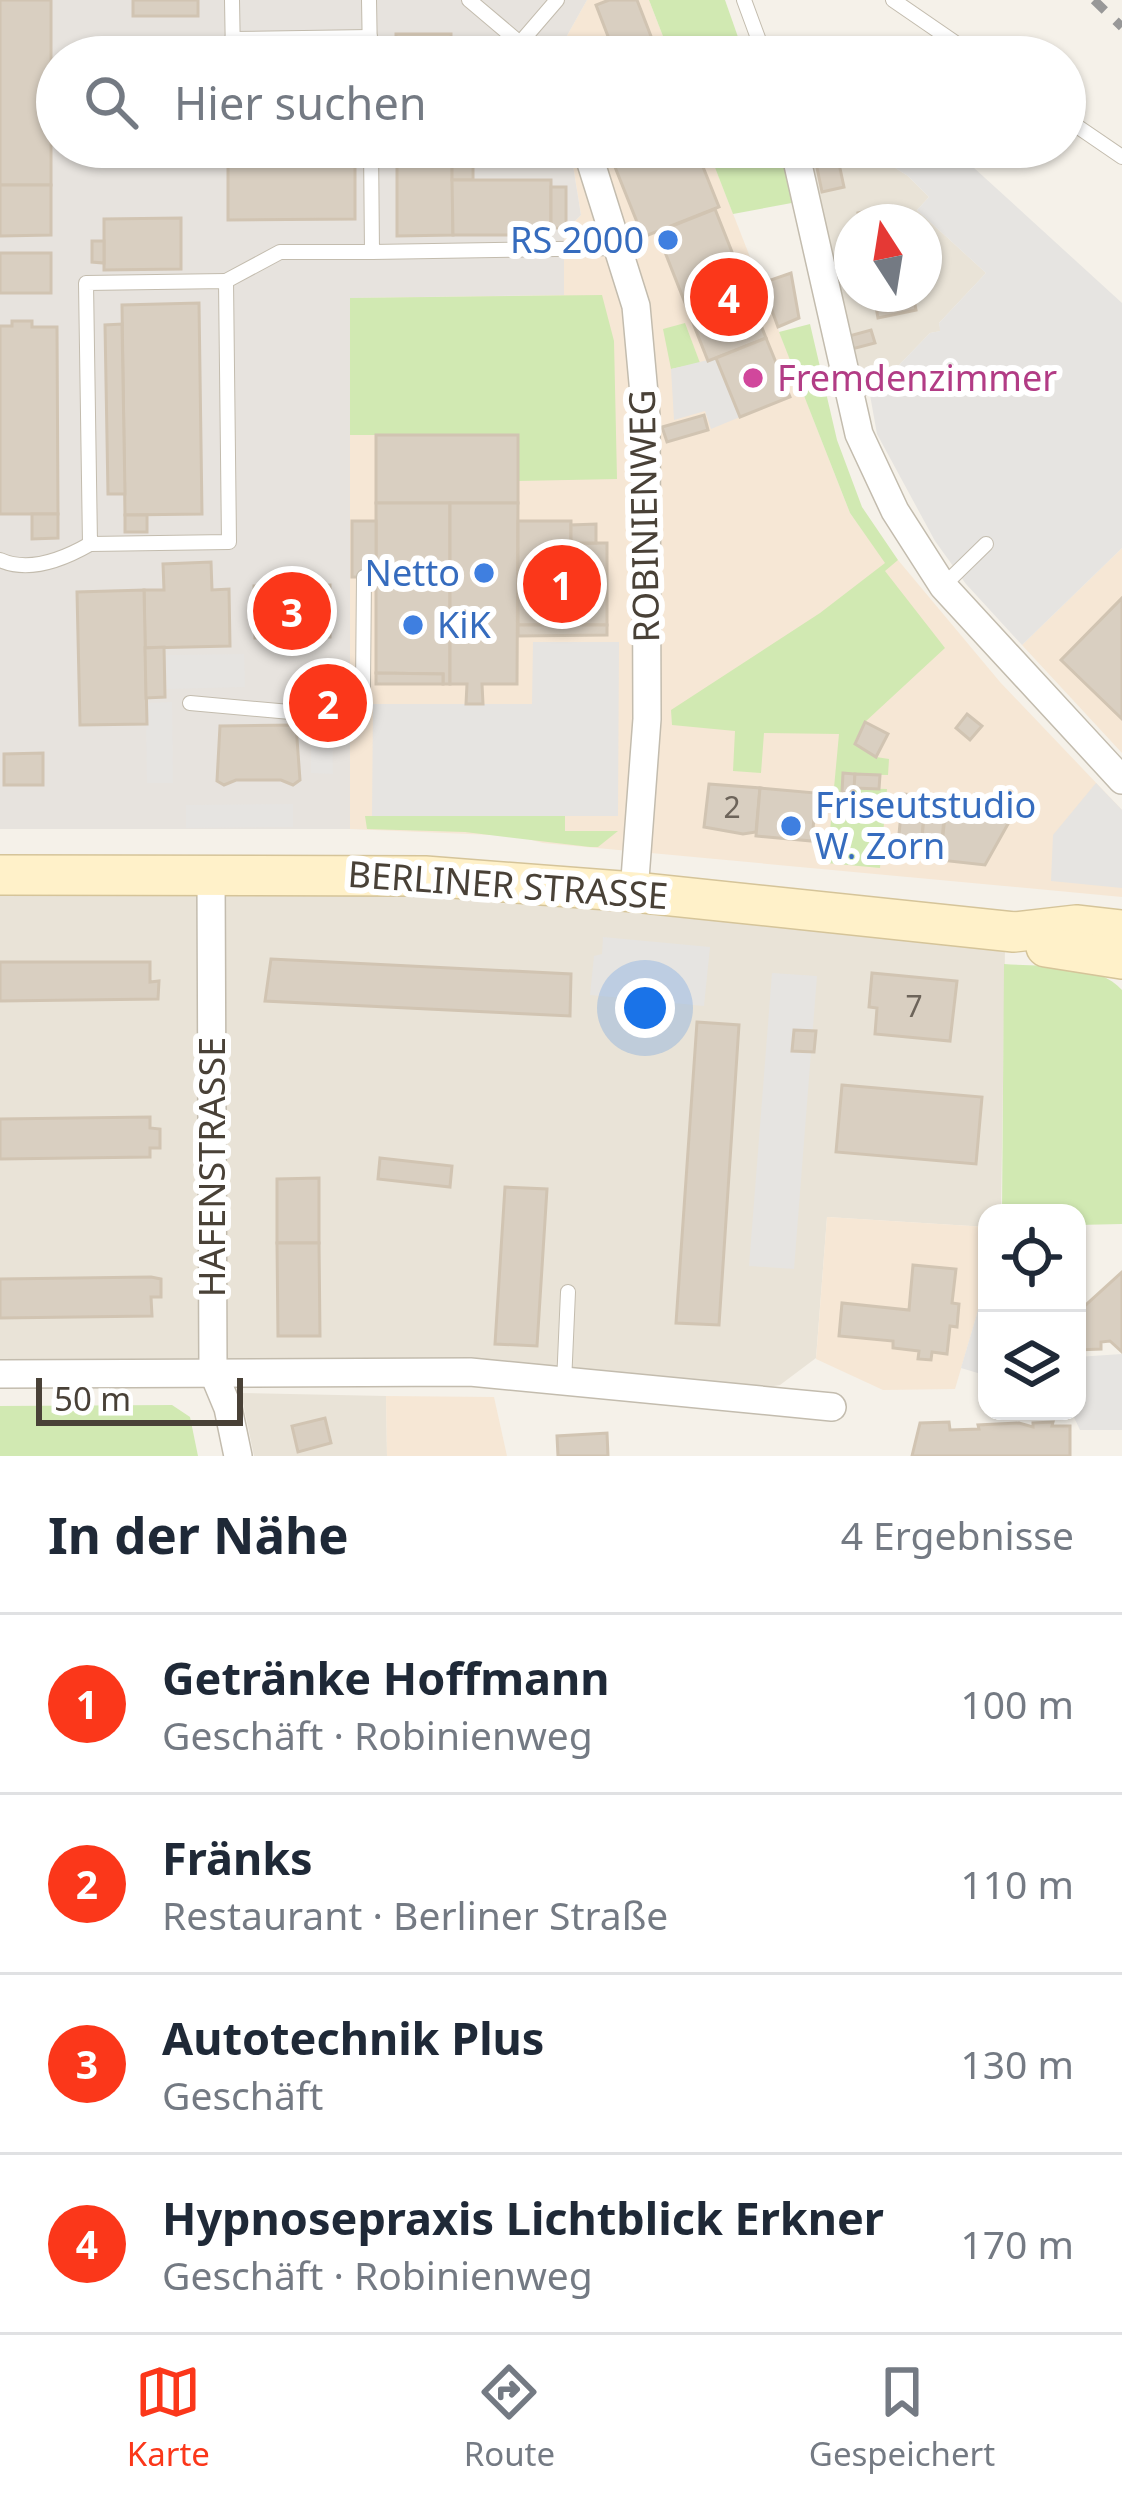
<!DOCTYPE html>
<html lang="de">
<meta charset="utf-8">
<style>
body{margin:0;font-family:"Noto Sans",sans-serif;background:#f2f2f3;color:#1f2937}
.controls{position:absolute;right:36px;bottom:36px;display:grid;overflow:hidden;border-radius:24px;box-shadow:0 3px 9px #0004}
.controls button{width:108px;height:108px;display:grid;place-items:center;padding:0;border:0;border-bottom:3px solid #e0e1e3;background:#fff;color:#1f2937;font:60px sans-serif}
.compass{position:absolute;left:834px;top:204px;width:108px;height:108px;border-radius:50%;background:#fff;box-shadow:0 3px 9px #0004;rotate:348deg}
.scale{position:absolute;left:36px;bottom:30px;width:207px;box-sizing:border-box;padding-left:12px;border:6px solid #494137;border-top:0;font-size:33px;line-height:42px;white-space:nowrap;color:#494137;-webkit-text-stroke:9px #fff;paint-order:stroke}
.you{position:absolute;left:645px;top:1008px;width:42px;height:42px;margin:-30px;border:9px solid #fff;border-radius:50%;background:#1a73e8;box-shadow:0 0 0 18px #1a73e833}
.badge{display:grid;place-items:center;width:78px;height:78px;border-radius:50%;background:#fb371a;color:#fff;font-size:39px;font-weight:700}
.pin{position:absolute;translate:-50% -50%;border:6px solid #fff;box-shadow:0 3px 12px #0006}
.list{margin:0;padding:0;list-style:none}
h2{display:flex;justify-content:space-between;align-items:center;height:156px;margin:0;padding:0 48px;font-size:51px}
h2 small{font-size:39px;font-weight:400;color:#747a83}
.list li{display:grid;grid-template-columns:78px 1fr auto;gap:36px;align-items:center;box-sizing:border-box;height:180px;padding:0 48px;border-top:3px solid #e0e1e3}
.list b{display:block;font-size:45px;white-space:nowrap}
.list p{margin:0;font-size:39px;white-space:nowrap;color:#747a83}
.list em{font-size:39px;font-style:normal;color:#747a83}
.icon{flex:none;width:66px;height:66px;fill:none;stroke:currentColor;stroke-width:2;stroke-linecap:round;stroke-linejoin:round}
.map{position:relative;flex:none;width:1122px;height:1456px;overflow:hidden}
.search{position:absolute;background:#fff;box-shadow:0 3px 9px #0004;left:36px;right:36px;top:36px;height:132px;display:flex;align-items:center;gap:30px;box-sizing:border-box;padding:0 42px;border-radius:66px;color:#747a83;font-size:45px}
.sheet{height:876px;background:#fff}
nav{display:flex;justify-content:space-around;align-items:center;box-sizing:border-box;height:168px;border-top:3px solid #e0e1e3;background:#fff;font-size:33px;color:#747a83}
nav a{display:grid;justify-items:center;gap:6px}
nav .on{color:#fb371a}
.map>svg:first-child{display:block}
</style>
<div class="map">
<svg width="1122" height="1456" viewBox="0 0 1122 1456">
<rect width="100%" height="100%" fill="#f5f1e9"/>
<g fill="#e9e3d7" fill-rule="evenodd">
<path d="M870 152 908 176 929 197 917 210 986 273 939 323 941 331 930 333 870 395 857 399 806 166ZM852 222H924V294H852Z"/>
<path d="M0 889 340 891 608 911 1005 948 1001 1213H987V1227L827 1217 816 1358 780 1385 756 1389 457 1359 0 1360Z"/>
<path d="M241 1393 386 1396 387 1456H254Z"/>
</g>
<g fill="#f6e7d5">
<path d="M587 0H649L671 57H555Z"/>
<path d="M570 147H707L850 513 885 562 898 560 1000 682 1122 810V897L543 843 517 836 350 829V298L563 295 564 232 581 215Z"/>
<path d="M1122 548V753L1022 645Z"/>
<path d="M827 1217 987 1227V1280L955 1389 883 1390 816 1359Z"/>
<path d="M386 1396 494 1397 507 1456H387Z"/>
</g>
<path fill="#e7e3de" d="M0 0H587L555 57H57V147H570L581 215 564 232V295L350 298V829H0Z"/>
<g fill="#d1e9b2">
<path d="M649 0H725L745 57H671Z"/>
<path d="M707 147H777L797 202 733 214Z"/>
<path d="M602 295 614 341 617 479 518 481 517 435H350V298Z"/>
<path d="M685 323 700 363 671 369 663 329Z"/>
<path d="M810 324 837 440 862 507 898 560 885 571 945 648 865 722 854 743 876 757 889 759 888 775 843 774 842 792 853 793 854 788 887 789 880 868 827 863 839 734 764 733 761 773 733 771 735 731 672 725 671 710 820 613 885 563 850 513 779 332Z"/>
<path d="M365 816H565V831H618L598 847H590L465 832 367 829Z"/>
<path d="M1004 964C1040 967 1096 961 1122 990V1224L1077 1225V1213H1002Z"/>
<path d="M172 1405 190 1417 198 1456H0V1406Z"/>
</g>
<g fill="#e6e4e1">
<path d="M829 147H951L1122 303V548L1022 645 966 584 935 541 877 434 870 395 930 333 940 331 939 323 986 273 917 210 929 197 908 176 870 152 832 160Z"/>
<path d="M716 358 740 417 711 429 705 411 674 420 671 369Z"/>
<path d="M533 642H619L618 816H372L373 704H532Z"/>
<path d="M244 654 245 687 167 689 166 655Z"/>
<path d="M172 702 173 783H147L146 703Z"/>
<path d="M332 725 333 774 311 773V726Z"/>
<path d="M1096 783 1122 810V888L1051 881 1053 835Z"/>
<path d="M293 804V827L186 828V805Z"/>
<path d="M603 937 710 947 704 1006 590 995 594 956 602 954Z"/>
<path d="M772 973 817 976 794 1269 749 1266Z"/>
<path d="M987 1280V1354L981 1374 961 1368Z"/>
<path d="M1122 1354V1430H1080L1071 1411H996H1077V1357Z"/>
</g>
<g fill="#d9cfc1" stroke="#d1c4b2" stroke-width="3">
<rect x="0" y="0" width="51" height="185"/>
<rect x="133" y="0" width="65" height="16"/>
<path d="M609 0H637L659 57H616L596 5Z"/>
<rect x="396" y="34" width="55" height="21"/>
<path d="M228 147H355V219L228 220Z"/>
<path d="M397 147H452L453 235 397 236Z"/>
<rect x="452" y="147" width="21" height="33"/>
<path d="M607 147H695L719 207 643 237Z"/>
<path d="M838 159 844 187 822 192 816 163Z"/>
<path d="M452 180H551V235H453Z"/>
<path d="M0 185H51V235L0 236Z"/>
<rect x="551" y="187" width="15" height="41"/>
<path d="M892 206 899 222H860L858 213Z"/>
<path d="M715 209 766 338 708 361 657 232Z"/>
<path d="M181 218V269L104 270V219Z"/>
<path d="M92 241H104V263L92 262Z"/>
<rect x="0" y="253" width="51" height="40"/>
<path d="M791 273 799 318 778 327 762 283Z"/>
<path d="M870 294H913L916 310 878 318 874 296Z"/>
<path d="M199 303 202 514 125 515 122 305Z"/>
<path d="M12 321H32V327H57L58 514H0V326H12Z"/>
<path d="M122 324 125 494H108L105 325Z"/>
<path d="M871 330 875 343 852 349 849 336Z"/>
<path d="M766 338 790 397 740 417 716 358Z"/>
<path d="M704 415 708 430 667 442 662 427Z"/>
<rect x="376" y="435" width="142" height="68"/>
<path d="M376 503H450V684H443V674L376 673Z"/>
<path d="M450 503H518L517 684H482L483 704H466L467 684H450Z"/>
<path d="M32 514H58V538L32 539Z"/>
<rect x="125" y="515" width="22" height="17"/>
<rect x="352" y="521" width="24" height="56"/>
<path d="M518 521H571V543H607V625H518Z"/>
<path d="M596 524V543H571V525Z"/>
<path d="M211 562 212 590 229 589 230 646 145 648 144 590H164L163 564Z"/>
<path d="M330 585V637L255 638 254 586Z"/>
<path d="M144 590 147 724 80 725 77 592Z"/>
<path d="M1122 598V719L1061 660Z"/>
<path d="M518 625H607V635L518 636Z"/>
<path d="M164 647 165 697 146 698 145 648Z"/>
<path d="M376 673 443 674V684H376Z"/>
<path d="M967 714 982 726 970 740 956 728Z"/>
<path d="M865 722 888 734 876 757 855 744Z"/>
<path d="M296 725 300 780 293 785 281 780H236L224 785 217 781 220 726Z"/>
<path d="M43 753V785H4V754Z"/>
<path d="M843 773 855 774 854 794 842 792Z"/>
<path d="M855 774 880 775 879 789 854 788Z"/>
<path d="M709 784 760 788 756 832 743 834 704 827Z"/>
<path d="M760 788 816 793 812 841 756 836Z"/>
<path d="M903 794 926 796 920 858 897 854Z"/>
<path d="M975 794 1013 815 985 865 940 860 945 817 961 818Z"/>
<path d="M924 817 944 819 942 840 922 838Z"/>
<path d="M922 838 942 840 940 860 920 858Z"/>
<path d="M271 959 571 974 570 1016 265 1001Z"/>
<path d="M0 962H150V982L159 981 158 999 0 1001Z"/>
<path d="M872 973 957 981 950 1041 875 1034 877 1008 869 1007Z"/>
<path d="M697 1022 739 1025 719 1325 676 1323Z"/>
<path d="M794 1030 816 1031 814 1052 792 1051Z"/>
<path d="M842 1085 982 1097 976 1164 836 1152Z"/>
<path d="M150 1117V1128L160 1129V1148H150V1157L0 1159V1119Z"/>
<path d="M380 1158 452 1166 450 1187 378 1179Z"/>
<path d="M319 1178V1243H277V1179Z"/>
<path d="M505 1187 547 1189 537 1346 495 1344Z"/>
<path d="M277 1243H319L320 1336H278Z"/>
<path d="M913 1265 956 1269 952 1303 959 1304 957 1327 950 1326 947 1354 932 1352 931 1360 918 1359 919 1351 893 1348V1341L839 1336 842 1303 909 1310Z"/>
<path d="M1122 1272V1352L1110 1341 1101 1342V1349L1077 1350V1313Z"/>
<path d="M151 1277 161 1279V1297H151L152 1316 0 1318V1279Z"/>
<path d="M325 1418 331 1443 298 1452 292 1426Z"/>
<path d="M949 1422 950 1430 979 1429 978 1425 1019 1423 1033 1427V1423L1053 1422 1052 1426H1070V1456H912L920 1423Z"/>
<path d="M607 1433 608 1456H558L557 1436Z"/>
</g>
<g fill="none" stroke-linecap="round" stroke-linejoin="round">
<defs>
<g id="service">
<path d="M232 0 233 57"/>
<path d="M369 0 370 57"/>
<path d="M469 0 520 43 557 0"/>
<path d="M744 0 765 57"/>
<path d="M893 0 976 57"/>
<path d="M232 39 370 37"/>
<path d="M1065 118 1122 157"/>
<path d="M371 147 372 252 620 248"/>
<path d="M226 281 229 542 90 544 86 283Z"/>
<path d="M226 281 280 252H372"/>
<path d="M0 560C29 573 64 559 90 544"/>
<path d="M943 586 986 544"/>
<path d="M190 703 357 718 363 685 364 577"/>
<path d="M564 1383 568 1292"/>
</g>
<g id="minor">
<path d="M586 147 636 306 646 416 647 719 634 892"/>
<path d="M794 147 859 434 895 511 943 586 1122 780"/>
<path d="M211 874 213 1372 228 1408 238 1456"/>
<path d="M0 1374 470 1372 832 1407"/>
</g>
<g id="secondary">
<path d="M0 875 425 876 634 892 1014 932 1076 925 1122 930"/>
<path d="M1046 947 1122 959"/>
</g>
</defs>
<use href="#service" stroke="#c3bcae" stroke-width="16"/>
<use href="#minor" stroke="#c3bcae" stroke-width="30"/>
<use href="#secondary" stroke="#d5c499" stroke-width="42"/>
<use href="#service" stroke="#fff" stroke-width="14"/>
<use href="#minor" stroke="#fff" stroke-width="27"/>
<use href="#secondary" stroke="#fff1c9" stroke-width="39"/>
<path stroke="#989898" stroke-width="9" stroke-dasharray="15 15" stroke-linecap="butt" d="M1094 0 1122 27"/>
</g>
<g fill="#3f7fe0" stroke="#fff" stroke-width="4.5">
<circle cx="668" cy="240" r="12"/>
<circle cx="484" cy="573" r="12"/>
<circle cx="413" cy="625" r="12"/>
<circle cx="791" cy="826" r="12"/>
</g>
<circle fill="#d1479c" stroke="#fff" stroke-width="4.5" cx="753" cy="378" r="12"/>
<g text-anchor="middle" stroke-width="12" stroke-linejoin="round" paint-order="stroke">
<g font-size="30" fill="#6d645a">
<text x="732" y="818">2</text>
<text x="914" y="1017">7</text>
</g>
<g font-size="36" fill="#366cbe" stroke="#fff" text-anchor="end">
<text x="644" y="253">RS 2000</text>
<text x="460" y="586">Netto</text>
<text x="437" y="638" text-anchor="start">KiK</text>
<text x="815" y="818" text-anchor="start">Friseutstudio<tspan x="815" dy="41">W. Zorn</tspan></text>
</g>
<g font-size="36" fill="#b23c85" stroke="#fff" text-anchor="start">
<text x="777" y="391">Fremdenzimmer</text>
</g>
<g font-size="36" fill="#494137" stroke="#fff">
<text transform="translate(644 516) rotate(-91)" y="13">ROBINIENWEG</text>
<text transform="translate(508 885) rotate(4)" y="13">BERLINER STRASSE</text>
<text transform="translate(212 1167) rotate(-90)" y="13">HAFENSTRASSE</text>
</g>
</g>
</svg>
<div class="controls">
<button><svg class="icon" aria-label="locate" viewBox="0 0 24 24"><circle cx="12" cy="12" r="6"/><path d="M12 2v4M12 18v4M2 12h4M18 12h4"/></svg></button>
<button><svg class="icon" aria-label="layers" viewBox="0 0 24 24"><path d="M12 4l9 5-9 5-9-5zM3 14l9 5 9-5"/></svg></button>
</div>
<svg class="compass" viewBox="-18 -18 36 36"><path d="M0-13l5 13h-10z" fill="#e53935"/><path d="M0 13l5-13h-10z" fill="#747a83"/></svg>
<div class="scale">50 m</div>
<div class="you"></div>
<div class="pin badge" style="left:562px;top:584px">1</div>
<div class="pin badge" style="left:328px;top:703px">2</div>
<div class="pin badge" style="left:292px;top:611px">3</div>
<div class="pin badge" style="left:729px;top:297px">4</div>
<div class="search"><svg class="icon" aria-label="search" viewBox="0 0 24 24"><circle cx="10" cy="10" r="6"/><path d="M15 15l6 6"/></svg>Hier suchen</div>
</div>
<section class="sheet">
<h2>In der Nähe<small>4 Ergebnisse</small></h2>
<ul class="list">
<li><span class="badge">1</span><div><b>Getränke Hoffmann</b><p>Geschäft · Robinienweg</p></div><em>100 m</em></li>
<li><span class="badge">2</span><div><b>Fränks</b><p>Restaurant · Berliner Straße</p></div><em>110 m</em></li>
<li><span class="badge">3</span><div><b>Autotechnik Plus</b><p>Geschäft</p></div><em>130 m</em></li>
<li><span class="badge">4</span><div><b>Hypnosepraxis Lichtblick Erkner</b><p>Geschäft · Robinienweg</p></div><em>170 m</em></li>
</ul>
</section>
<nav>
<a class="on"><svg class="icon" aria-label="map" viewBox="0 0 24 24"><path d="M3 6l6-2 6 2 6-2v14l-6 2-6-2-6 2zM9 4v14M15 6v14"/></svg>Karte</a>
<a><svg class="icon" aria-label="directions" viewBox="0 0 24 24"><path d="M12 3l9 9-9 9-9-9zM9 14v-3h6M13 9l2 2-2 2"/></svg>Route</a>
<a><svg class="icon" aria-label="saved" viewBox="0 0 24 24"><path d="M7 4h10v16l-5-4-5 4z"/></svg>Gespeichert</a>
</nav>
